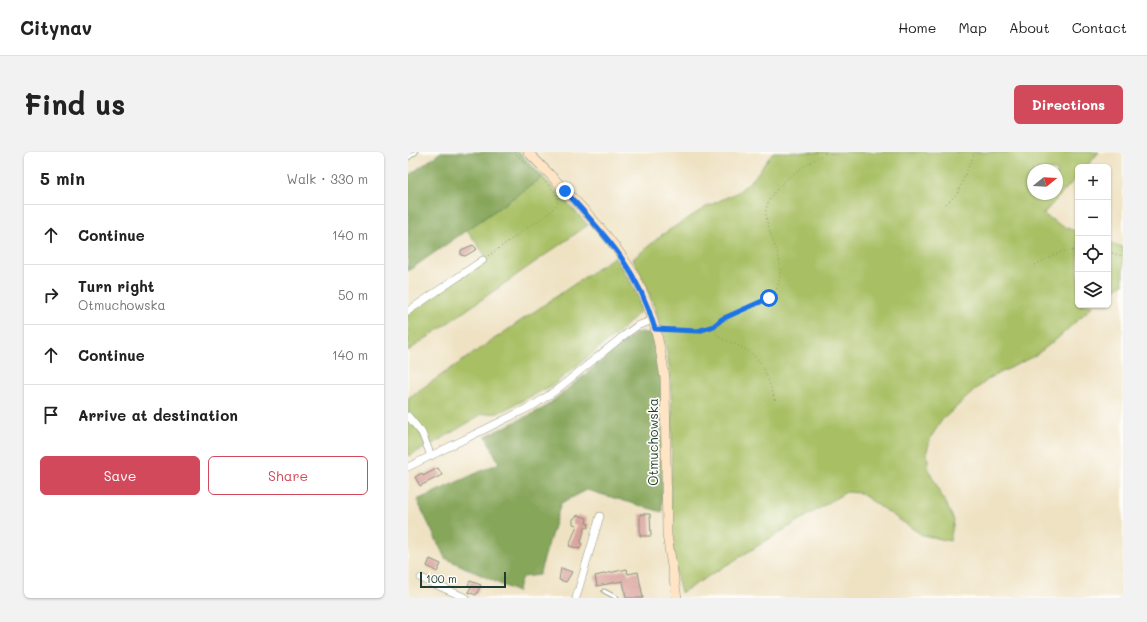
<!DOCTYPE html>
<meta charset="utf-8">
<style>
body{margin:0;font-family:Mali,sans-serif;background:#f2f2f2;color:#222}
.controls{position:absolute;right:12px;top:12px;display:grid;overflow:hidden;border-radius:6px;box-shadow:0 1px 3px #0004}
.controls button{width:36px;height:36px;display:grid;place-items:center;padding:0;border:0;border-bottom:1px solid #e0e0e0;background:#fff;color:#222;font:20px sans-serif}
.compass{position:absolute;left:619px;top:12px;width:36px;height:36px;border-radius:50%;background:#fff;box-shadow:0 1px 3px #0004;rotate:72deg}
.scale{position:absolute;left:12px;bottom:10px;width:86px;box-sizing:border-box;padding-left:4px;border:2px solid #1f3d34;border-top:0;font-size:11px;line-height:14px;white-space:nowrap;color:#1f3d34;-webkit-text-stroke:3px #fdfcf7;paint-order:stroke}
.stop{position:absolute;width:12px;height:12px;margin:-9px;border:3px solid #1a73e8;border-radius:50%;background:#fff}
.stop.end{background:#1a73e8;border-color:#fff;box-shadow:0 1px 4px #0008}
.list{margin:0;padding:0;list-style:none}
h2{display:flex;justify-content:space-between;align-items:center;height:52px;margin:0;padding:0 16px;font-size:17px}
h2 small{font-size:13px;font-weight:400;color:#767676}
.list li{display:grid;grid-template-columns:26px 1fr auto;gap:12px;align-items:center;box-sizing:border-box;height:60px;padding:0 16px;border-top:1px solid #e0e0e0}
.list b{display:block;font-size:15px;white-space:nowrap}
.list p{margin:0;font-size:13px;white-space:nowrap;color:#767676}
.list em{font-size:13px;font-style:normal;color:#767676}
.actions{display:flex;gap:8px;padding:12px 16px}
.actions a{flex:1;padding:9px 0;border:1px solid #d1495b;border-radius:6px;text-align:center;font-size:14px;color:#d1495b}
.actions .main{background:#d1495b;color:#fff}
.icon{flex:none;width:22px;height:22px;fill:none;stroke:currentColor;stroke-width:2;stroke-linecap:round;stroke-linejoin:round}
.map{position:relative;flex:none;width:715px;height:446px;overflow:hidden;border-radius:6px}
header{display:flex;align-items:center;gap:24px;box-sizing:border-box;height:56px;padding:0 20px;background:#fff;border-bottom:1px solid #e0e0e0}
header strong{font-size:19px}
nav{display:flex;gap:22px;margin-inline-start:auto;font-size:14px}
.intro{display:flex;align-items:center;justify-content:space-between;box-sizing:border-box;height:96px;padding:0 24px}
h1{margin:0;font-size:28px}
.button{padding:10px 18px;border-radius:6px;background:#d1495b;color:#fff;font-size:14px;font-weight:700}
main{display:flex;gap:24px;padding:0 24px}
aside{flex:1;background:#fff;border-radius:6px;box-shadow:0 1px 3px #0004}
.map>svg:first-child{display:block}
</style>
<header>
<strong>Citynav</strong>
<nav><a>Home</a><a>Map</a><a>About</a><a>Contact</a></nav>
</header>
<div class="intro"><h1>Find us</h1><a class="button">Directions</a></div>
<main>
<aside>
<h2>5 min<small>Walk · 330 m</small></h2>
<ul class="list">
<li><svg class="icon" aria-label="ahead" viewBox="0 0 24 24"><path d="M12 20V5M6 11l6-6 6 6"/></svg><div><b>Continue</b></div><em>140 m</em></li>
<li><svg class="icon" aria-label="right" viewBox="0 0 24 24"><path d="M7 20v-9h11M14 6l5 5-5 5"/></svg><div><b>Turn right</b><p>Otmuchowska</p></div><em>50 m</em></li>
<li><svg class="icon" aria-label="ahead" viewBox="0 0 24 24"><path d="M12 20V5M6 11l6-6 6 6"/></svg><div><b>Continue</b></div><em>140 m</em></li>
<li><svg class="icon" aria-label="arrive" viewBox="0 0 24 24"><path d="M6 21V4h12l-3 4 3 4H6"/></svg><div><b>Arrive at destination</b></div></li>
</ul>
<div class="actions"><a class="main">Save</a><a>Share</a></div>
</aside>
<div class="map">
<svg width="715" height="446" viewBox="0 0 715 446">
<rect width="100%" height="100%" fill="#fdfcf7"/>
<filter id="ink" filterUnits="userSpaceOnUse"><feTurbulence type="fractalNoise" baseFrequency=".025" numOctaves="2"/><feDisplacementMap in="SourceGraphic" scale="8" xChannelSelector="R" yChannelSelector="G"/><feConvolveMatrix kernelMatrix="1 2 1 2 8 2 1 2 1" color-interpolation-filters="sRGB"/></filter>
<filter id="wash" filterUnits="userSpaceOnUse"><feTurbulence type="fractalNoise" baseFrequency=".012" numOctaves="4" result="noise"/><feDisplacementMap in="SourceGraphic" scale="16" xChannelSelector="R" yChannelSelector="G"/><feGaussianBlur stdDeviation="0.9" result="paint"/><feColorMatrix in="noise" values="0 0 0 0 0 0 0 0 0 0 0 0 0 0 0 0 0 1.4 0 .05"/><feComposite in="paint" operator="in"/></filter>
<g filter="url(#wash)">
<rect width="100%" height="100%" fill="#efe2c3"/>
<g fill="#a8bf64" stroke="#647e4c" fill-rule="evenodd">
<path d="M365 0H691L678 15H670V24L635 62 654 74 670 80V153H686L650 186 628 203 582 226 567 238 534 268 523 285 519 299 521 318 546 368 542 389 514 383 452 341 438 340 273 441C270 428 266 415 265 402 258 339 269 276 261 213 256 176 242 140 225 107L255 82 298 55 330 40 346 26ZM625 18H649V42H625Z"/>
<path d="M135 25 180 73 0 199V158L78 104 59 78Z"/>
<path d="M700 90 715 95V132L700 142Z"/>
<path d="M206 105C217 122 231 139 233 159L217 175 145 233 90 261 74 262 25 292 0 304V246Z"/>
</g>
<g fill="#86a65a" stroke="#527247">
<path d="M33 0H111L135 25 0 119V24Z"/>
<path d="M233 180 244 182 246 187 254 234V360L179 338 153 351 131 423 114 425 109 440 37 406 9 348 91 311 78 284 136 256 227 182Z"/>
</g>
<g id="blocks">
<g fill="#d9a29d">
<path d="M65 93 69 97 57 104 53 103V98Z"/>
<path d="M30 316 34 323 12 334 7 325 14 321 15 324Z"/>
<path d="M232 362H242L243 384H232Z"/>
<path d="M170 363 179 366 178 371 181 372 180 376 177 375 173 389 174 392 172 397 161 394 169 373 165 372V367Z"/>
<path d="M22 407 33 412 29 420 19 414Z"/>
<path d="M153 416 164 420 158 430 151 428Z"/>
<path d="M219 417 220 422 230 420 235 446H218L215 429 189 434 187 424Z"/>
<path d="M62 429 73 433 68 443 60 440 63 435 60 433Z"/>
</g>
</g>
</g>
<g filter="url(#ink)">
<use href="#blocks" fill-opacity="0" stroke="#87907c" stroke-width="1"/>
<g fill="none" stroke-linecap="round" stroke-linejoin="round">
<defs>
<g id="service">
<path d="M0 6 8 0"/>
<path d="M196 439 209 446"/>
</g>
<g id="minor">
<path d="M0 159 75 108"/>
<path d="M0 264 14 281 23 304"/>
<path d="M0 315 126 253 147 239 214 185 229 174 245 168"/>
<path d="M13 426 58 446"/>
<path d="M168 446 192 364"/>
</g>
<path id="secondary" d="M120 0C157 39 203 80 228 127 245 158 252 193 257 226L259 383 269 446"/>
</defs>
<use href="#service" stroke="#87907c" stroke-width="5"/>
<use href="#minor" stroke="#87907c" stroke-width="8"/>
<use href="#secondary" stroke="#87907c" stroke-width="10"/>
<g stroke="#87907c" stroke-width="1" stroke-dasharray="1 3" stroke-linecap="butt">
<path d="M538 52 549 42 567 0"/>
<path d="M700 100 715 104"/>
<path d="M80 104 142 60 149 52 150 47 146 39 106 0"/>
<path d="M627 113C641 106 654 96 670 99"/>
<path d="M256 176 290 179 306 174"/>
<path d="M367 248C353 205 352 202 310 185L306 174C322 160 357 156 367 140 372 132 372 122 372 113 370 96 360 81 358 63 356 36 400 12 419 0"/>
</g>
<use href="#service" stroke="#fff" stroke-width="3.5"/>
<use href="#minor" stroke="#fff" stroke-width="7"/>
<use href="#secondary" stroke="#ffe4c6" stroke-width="9"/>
</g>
</g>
<g fill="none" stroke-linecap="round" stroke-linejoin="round" filter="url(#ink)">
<path stroke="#1a73e8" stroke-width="5" d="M157 39C198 84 230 117 247 177L290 179 306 174 314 167 361 146"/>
</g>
<g text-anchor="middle" stroke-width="3.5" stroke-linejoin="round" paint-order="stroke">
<g font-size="13" fill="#1f3d34" stroke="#fdfcf7">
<text transform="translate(245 290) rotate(-90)" y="5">Otmuchowska</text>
</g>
</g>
</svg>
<div class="controls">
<button>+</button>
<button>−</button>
<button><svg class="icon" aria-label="locate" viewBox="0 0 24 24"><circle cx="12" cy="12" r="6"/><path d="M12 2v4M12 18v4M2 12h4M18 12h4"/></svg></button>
<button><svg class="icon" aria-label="layers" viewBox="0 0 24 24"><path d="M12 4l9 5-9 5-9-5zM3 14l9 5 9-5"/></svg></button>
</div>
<svg class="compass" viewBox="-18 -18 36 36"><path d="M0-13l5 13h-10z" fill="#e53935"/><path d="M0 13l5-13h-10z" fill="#767676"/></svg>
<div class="scale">100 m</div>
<div class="stop" style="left:361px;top:146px"></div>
<div class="stop end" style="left:157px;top:39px"></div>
</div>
</main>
